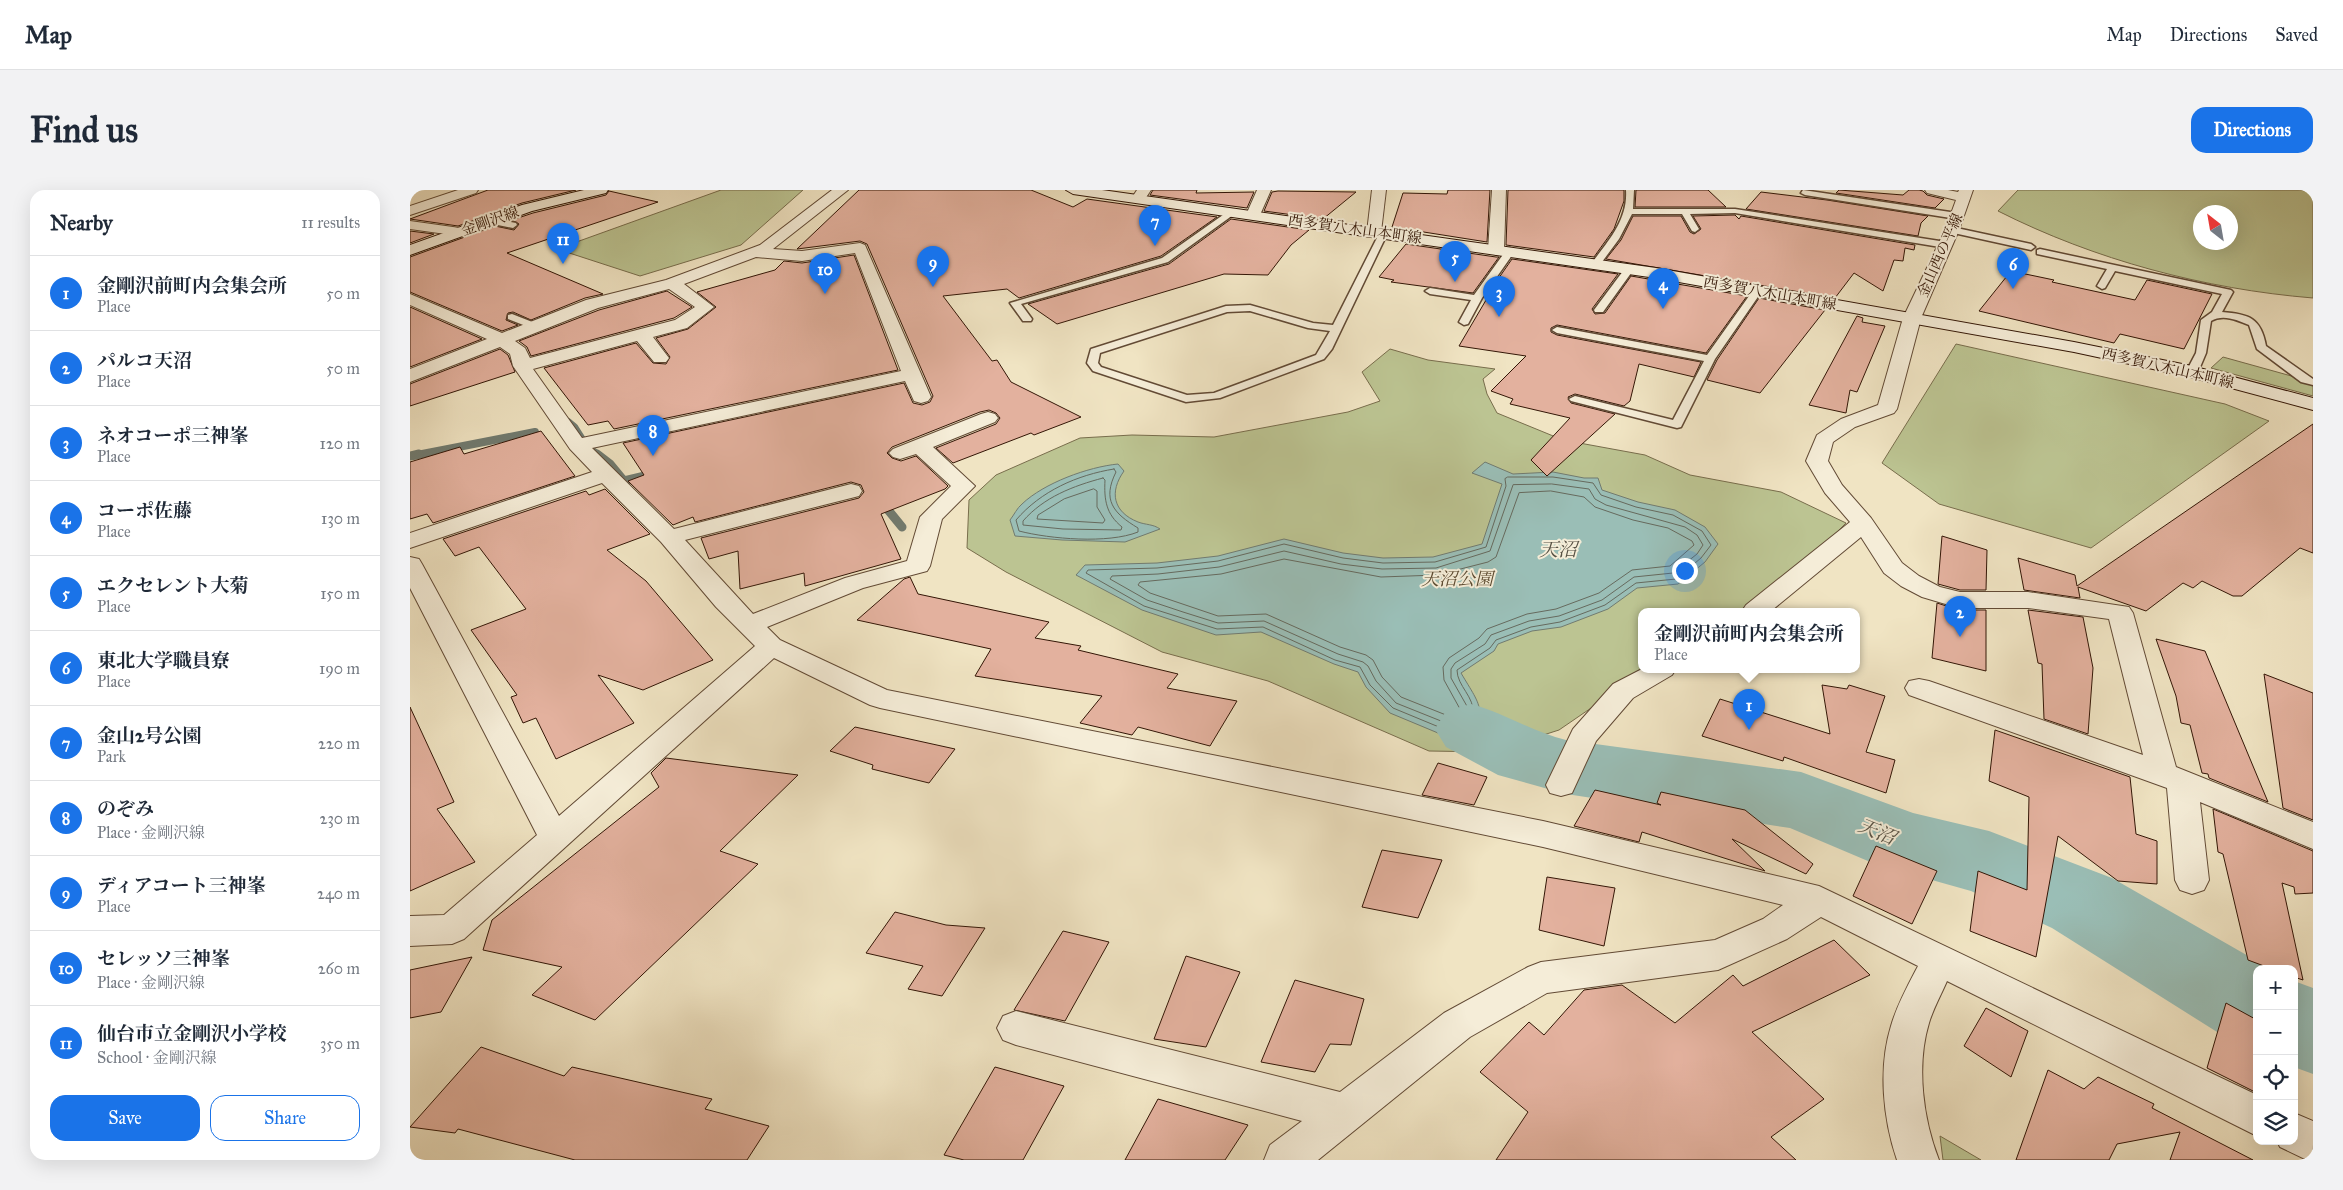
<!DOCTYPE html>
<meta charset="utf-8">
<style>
body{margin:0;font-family:"IM FELL Great Primer","Noto Serif JP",serif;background:#f2f2f3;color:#1f2937}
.controls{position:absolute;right:15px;bottom:15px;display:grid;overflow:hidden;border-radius:10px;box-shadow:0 5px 20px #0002}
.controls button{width:45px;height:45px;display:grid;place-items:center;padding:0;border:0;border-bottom:1px solid #e0e1e3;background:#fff;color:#1f2937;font:25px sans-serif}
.compass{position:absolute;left:1783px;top:15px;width:45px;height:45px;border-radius:50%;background:#fff;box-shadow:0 5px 20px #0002;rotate:329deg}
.you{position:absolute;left:1274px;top:380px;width:18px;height:18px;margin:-12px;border:4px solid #fff;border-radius:50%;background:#1a73e8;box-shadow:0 0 0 8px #1a73e833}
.badge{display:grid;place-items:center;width:32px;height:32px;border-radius:50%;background:#1a73e8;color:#fff;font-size:16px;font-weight:700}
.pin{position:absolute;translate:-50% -41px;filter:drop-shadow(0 1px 2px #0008)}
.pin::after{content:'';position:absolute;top:26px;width:18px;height:15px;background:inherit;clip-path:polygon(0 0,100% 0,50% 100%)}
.popup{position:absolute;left:1228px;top:418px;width:222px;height:65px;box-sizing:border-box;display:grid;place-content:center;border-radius:10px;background:#fff;filter:drop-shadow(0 1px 4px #0005);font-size:16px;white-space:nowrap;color:#747a83}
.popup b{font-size:19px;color:#1f2937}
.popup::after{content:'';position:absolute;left:50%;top:100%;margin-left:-10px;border:10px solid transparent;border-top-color:#fff}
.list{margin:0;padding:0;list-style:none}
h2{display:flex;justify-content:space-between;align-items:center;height:65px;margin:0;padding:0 20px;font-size:21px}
h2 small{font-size:16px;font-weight:400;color:#747a83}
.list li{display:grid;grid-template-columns:32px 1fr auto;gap:15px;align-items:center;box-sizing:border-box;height:75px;padding:0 20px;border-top:1px solid #e0e1e3}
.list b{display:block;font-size:19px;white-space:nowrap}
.list p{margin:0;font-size:16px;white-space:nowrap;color:#747a83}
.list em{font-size:16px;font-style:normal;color:#747a83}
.actions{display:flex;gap:10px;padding:15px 20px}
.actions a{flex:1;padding:11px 0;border:1px solid #1a73e8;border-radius:15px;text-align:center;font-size:18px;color:#1a73e8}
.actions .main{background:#1a73e8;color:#fff}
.icon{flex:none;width:28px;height:28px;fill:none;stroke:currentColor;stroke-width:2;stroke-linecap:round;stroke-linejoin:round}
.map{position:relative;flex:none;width:1903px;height:970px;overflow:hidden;border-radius:15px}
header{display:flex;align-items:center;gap:30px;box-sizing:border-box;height:70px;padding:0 25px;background:#fff;border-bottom:1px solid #e0e1e3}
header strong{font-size:24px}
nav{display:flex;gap:28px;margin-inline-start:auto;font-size:18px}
.intro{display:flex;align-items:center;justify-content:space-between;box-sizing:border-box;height:120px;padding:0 30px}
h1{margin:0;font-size:35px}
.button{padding:12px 22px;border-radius:15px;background:#1a73e8;color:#fff;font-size:18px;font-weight:700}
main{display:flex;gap:30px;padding:0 30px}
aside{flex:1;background:#fff;border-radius:15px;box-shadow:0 5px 20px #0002}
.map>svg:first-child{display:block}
</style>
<header>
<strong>Map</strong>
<nav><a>Map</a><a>Directions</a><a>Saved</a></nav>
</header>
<div class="intro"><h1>Find us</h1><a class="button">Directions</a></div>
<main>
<aside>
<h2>Nearby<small>11 results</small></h2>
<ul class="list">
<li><span class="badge">1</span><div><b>金剛沢前町内会集会所</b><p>Place</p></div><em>50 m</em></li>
<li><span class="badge">2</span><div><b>パルコ天沼</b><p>Place</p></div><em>50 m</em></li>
<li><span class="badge">3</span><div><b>ネオコーポ三神峯</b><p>Place</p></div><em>120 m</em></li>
<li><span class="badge">4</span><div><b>コーポ佐藤</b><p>Place</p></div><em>130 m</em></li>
<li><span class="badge">5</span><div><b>エクセレント大菊</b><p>Place</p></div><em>150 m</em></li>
<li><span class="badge">6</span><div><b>東北大学職員寮</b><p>Place</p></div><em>190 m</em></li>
<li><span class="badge">7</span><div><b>金山2号公園</b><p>Park</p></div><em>220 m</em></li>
<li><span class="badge">8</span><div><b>のぞみ</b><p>Place · 金剛沢線</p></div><em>230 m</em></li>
<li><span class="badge">9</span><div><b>ディアコート三神峯</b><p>Place</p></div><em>240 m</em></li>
<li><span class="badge">10</span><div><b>セレッソ三神峯</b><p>Place · 金剛沢線</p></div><em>260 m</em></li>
<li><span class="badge">11</span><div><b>仙台市立金剛沢小学校</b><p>School · 金剛沢線</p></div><em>350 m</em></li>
</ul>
<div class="actions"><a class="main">Save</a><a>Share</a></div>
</aside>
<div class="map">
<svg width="1903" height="970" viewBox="0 0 1903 970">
<rect width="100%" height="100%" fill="#f0e4c3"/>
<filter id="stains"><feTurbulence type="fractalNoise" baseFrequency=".004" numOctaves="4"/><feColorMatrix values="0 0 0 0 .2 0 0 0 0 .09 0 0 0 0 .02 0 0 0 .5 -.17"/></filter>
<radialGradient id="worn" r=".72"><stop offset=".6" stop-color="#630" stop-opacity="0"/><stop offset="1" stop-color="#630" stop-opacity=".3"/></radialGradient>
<g fill="#bcc492" stroke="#786d4c" fill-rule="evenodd">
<path d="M311 0H393L331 55 230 86 147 59Z"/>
<path d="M1608 0H1889L1903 2V108C1794 99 1685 70 1588 21ZM1790 22H1820V52H1790Z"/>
<path d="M1546 154 1815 214 1859 231 1681 358 1529 314 1472 273Z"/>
<path d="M980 159 1018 170 1085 179 1073 189 1077 204 1087 223 1153 250 1235 265 1280 285 1371 302 1436 333 1387 382 1329 421H1232V479H1238L1149 540 1080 562 1019 561 858 491 752 462 596 382 557 358 559 310 586 285 670 248 722 245 804 247 938 222 970 211 952 182Z"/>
<path d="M1813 167 1903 192V206L1801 178Z"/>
<path d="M1530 946 1571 970H1533Z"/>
</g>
<g fill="#9abeb6" stroke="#717b70">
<path d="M1075 272 1103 284 1143 282 1174 288H1188L1192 300 1228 312 1265 320 1295 337 1308 354 1295 372 1268 394 1227 398 1198 419 1151 437 1122 441 1088 454 1084 461 1051 483C1071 517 1084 528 1040 548L980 523 956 497 948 482 924 474 851 442 806 445 732 420 666 385 675 375 747 373 808 366 874 349 933 363 973 368 1023 367 1072 354 1092 294 1062 283Z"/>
<path d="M708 274 714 281C699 302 703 322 728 332 736 335 743 334 750 339L715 352 652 350 605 346 600 330C604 325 607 318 612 314 634 293 678 277 708 274Z"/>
</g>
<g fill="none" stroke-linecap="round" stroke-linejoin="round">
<g stroke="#666a5e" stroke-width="1">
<path d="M704 279 706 282C692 310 703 323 728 338V342C698 354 640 349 609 341L606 330C631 301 667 285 704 279Z"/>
<path d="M1098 287H1143L1183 293 1191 305 1226 317 1263 325 1292 341 1301 355 1291 368 1266 389 1226 393 1195 415 1150 432 1121 437 1086 450 1080 458 1047 480C1047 496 1065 507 1063 524L1053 536 1041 542 983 518 960 495 950 477 925 470 853 437 807 439 734 416 676 383 678 380 747 378 808 371 874 354 933 368 973 373 1025 372 1076 357 1096 296 1095 289Z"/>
<path d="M693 288 695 290C694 310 696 324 712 337L711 340 653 339 613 335V331C634 307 663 296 693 288Z"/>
<path d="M1142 294 1179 299 1185 309 1196 315 1275 337 1287 345 1293 355 1287 364 1263 383 1224 387 1192 410 1149 426 1119 431 1081 445 1075 454 1045 473 1041 479V488L1058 518 1053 529 1041 535 986 513 966 491 958 476 953 472 928 464 854 431 808 433 773 422 737 410 700 389 702 386 748 384 809 377 874 361 931 374 972 379 1026 378 1080 361 1103 295Z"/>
<path d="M684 299 687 301V317L695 330 693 333 627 329 628 325 654 309Z"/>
<path d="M1141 301 1174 307 1185 317 1223 330 1258 338 1282 351 1284 355 1260 376 1222 380 1189 403 1146 419 1117 424 1077 439 1069 448 1039 468 1033 477 1034 490 1050 519 1048 524 1041 527 991 507 972 487 963 470 956 465 930 457 856 424 808 426 740 403 728 395 730 392 811 384 874 369 971 387 1027 385 1078 372 1086 367 1109 303Z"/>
</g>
<g stroke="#717b70" stroke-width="8">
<path d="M158 232 164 237 176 256 189 266"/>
<path d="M2 266 125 242"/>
</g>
<g stroke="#717b70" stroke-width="9">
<path d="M187 264 200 274 214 291 235 286"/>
<path d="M0 266 9 264"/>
<path d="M470 310 492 337"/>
</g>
<g fill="#9abeb6" fill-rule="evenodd">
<path d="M1061 514C1094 523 1123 542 1156 550L1391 582 1503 623 1579 641 1702 688 1861 779H1847V859L1815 847 1642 738 1561 701 1465 674 1380 638 1156 604 1088 585 1036 557 1025 539 1036 521Z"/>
<path d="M1884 791 1903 798V884L1884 877Z"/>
</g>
</g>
<g fill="#e3b19e" stroke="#331606">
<path d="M78 0H166L112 13 48 36 0 29Z"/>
<path d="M449 0H621L663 17 677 9 807 27 751 66 609 108 597 99 533 106 582 171 587 170 601 192 671 227 624 245 621 243 543 273 526 258 586 234 590 228 586 223 579 220 570 222 482 257 477 263 482 268 491 271 506 266 538 296 535 299 471 324 491 369 395 396 394 383 330 399 328 361 299 369 291 348 449 308 454 302 451 295 441 292 285 332 283 327 263 335 218 291 234 285 213 253 494 193 503 213 512 215 520 212 523 206 457 54 450 51 387 59Z"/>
<path d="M743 0H787L786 3 844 2 837 18 740 5Z"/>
<path d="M1038 0H1080L1077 52 982 37 993 3 1037 4Z"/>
<path d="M1098 0H1214V11L1204 39 1184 67 1096 55Z"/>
<path d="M1226 0H1298L1316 17H1225Z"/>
<path d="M1429 0 1493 5 1499 0H1509L1513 1 1517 5 1534 9 1525 18 1426 3Z"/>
<path d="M199 1 248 12 97 63 193 104 175 108 121 130 103 122 98 123 96 130 108 135 92 141 0 102V67L85 36 104 40 109 34 102 30 123 23 196 5Z"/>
<path d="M862 2 868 1 946 2 913 29 854 21Z"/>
<path d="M1351 2 1417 10 1518 26 1511 33 1508 46 1336 19Z"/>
<path d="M1325 25 1329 29 1331 26 1505 55 1504 60 1495 58 1493 71 1484 70 1473 101 1444 83 1425 108 1196 69 1211 50 1223 26H1271L1280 42 1284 44 1291 39 1283 26Z"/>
<path d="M821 29 899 40 881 55 858 85 814 84 647 134 618 114 759 74Z"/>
<path d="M0 41 24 44 0 53Z"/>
<path d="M996 54 1086 67H1089L1063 103 981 92 984 90 969 87Z"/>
<path d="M444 65 488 180 204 239 198 231 178 235 134 178 226 153 243 173 256 174 260 167 246 148 278 139 306 117 287 102 365 80 374 71 392 73Z"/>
<path d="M1102 69 1208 84 1182 119 1185 124 1195 123 1221 86 1337 106 1296 163 1147 135 1141 138V142L1147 145 1291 172 1284 187 1229 174 1220 211 1214 216 1165 204 1158 207 1161 213 1205 224 1137 286 1121 270 1160 228 1100 214 1103 209 1081 201 1116 166 1049 156 1079 105H1077Z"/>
<path d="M1601 81 1644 90 1642 92 1725 110 1737 90 1802 104 1774 159 1710 144 1704 153 1569 121Z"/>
<path d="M257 101 282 117 264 128 121 166 117 157 109 151 189 120Z"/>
<path d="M1349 108 1415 120 1350 203 1297 190 1307 170Z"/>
<path d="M0 117 72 149 0 177Z"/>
<path d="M1447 126 1453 128 1452 132 1475 136 1447 202 1440 200 1436 223 1399 215Z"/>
<path d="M90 159 98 165 105 182 0 216V194Z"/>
<path d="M1903 234V363L1890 358 1832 406H1823L1792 391 1783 398 1773 393 1736 421 1668 397 1670 408 1614 400 1608 368 1665 385 1667 396Z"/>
<path d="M131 241 165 286 23 333 17 324 0 329V272L50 257 54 264Z"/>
<path d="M195 299 240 344 197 360 236 391 303 470 233 500 188 485 224 533 146 569 126 528 113 533 101 507 107 505 61 440 116 419 69 357 45 366 33 349 176 301 179 305Z"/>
<path d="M1532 346 1577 360 1576 400H1550L1528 394Z"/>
<path d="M500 387 508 404 639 432 625 448 671 456 668 460 768 484 757 498 827 511 800 556 728 537 722 545 670 533 692 506 565 486 581 459 447 430 494 389Z"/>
<path d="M1527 413 1549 420H1576V481L1522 468Z"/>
<path d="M1618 420 1673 427 1683 478 1678 544 1634 529 1632 474 1628 473Z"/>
<path d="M1746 449 1795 461 1858 612 1799 588 1798 584 1792 583 1780 535 1771 533 1766 506Z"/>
<path d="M1854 484 1903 503V630L1873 618Z"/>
<path d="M1412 495 1437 499 1439 495 1475 506 1456 562 1485 570 1476 603 1374 567 1373 571 1292 546 1310 509 1420 544Z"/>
<path d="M0 517 44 612 27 619 65 672 0 701Z"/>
<path d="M445 537 545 559 519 593 462 579 463 575 420 561Z"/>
<path d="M1585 540 1720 587 1726 644 1747 651V694L1708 691 1648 646 1626 767 1560 741 1568 681 1617 700 1619 607 1579 591Z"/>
<path d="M256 568 388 585 310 661 348 674 185 830 122 805 152 777 73 760 82 730 249 597 241 583Z"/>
<path d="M1028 573 1077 587 1064 615 1012 605Z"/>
<path d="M1185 600 1251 615 1247 613 1251 602 1335 620 1403 674 1396 684 1322 649 1355 681 1232 642 1229 652 1164 636Z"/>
<path d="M1803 619 1903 661V703L1885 704 1884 697 1872 693 1893 790 1884 787V779H1862L1838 770 1813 664 1808 662Z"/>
<path d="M1466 656 1527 681 1502 734 1443 706Z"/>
<path d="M972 660 1032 670 1008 728 952 717Z"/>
<path d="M1137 687 1205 698 1194 756 1129 740Z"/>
<path d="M485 722 536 735 575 738 532 806 498 799 513 776 456 763Z"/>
<path d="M653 741 699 752 655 831 604 820Z"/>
<path d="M1424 750 1460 785 1342 842 1414 909 1361 947 1386 970H1086L1118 922 1070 882 1119 832 1134 845 1174 800 1212 795 1265 833 1323 785 1333 796Z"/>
<path d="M776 766 830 782 796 857 744 849Z"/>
<path d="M62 767 31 822 0 828V780Z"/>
<path d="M885 790 954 809 941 855 920 854 905 882 851 872Z"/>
<path d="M1816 813 1847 830V903L1797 878Z"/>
<path d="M1576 818 1618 841 1601 887 1554 856Z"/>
<path d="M71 857 154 886 162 877 302 909 295 919 359 936 337 970H165L48 939 45 943 0 937Z"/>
<path d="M585 877 654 896 613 970H554L534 965Z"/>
<path d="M1638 880 1674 899 1688 887 1744 914 1742 918 1843 970H1760L1770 942 1707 954 1699 970H1606Z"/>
<path d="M748 909 838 935 815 970H715Z"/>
</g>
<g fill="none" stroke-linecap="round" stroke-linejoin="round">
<defs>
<g id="lane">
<path d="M1216 0H1224L1223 19H1325L1536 52 1540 55 1536 58 1325 23 1280 24 1289 39 1285 42 1282 41 1272 24H1222L1209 49 1189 76H1183L1181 74C1198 51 1218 30 1216 0Z"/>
<path d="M1393 0 1547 23 1551 26 1547 29 1395 5 1391 3Z"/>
<path d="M820 20 824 23 823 25 758 72 611 114 622 129 621 131H613L600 113 752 68Z"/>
<path d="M81 28 106 33 107 35 103 38 78 33 77 31Z"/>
<path d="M1542 37 1621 54 1625 57 1621 60 1539 42 1538 40Z"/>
<path d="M973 41 977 44 922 159 914 169 810 208 776 212 683 181 677 173 681 159 816 116 840 115 903 133 923 135 969 44ZM840 121 898 138 920 141 906 165 804 203 777 205 691 177 688 173 690 163 817 122Z"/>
<path d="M1100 58 1105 61 1072 108 1058 134 1054 135 1049 132 1061 110 1020 104 1015 101 1020 98 1064 105 1097 59Z"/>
<path d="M1630 59 1821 100 1823 102 1812 122C1839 124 1851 128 1856 156L1903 189V195L1891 192 1847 159 1839 135C1827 130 1813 124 1801 131L1796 163 1788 182 1786 184H1778L1776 182 1786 163 1791 130 1802 122 1812 104 1705 81 1695 98 1692 99 1687 96 1697 79 1627 64V60Z"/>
<path d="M1216 77 1224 79 1193 122H1185L1184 120Z"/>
<path d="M1347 98 1352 101 1305 169 1271 237 1267 238 1161 211 1159 209 1165 206 1263 230 1294 171 1147 143 1142 140 1147 137 1297 165 1344 99Z"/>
<path d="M102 124 130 135 131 137 126 140 98 129V125Z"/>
</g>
<g id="street">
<path d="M48 0H68L66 3 0 25V16Z"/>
<path d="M422 0H438L363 59 392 61 450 53 455 55 521 207 518 211 511 213 504 211 495 191 182 258 264 339 441 294 449 296 452 301 449 306 275 350 343 424 435 388 497 371 510 327 541 296 506 264 490 269 483 267 479 263 483 259 571 224 578 222 585 224 588 228 585 232 523 257 565 296 532 329 520 376 517 381 453 398 357 437 370 450 477 500 1133 631 1409 696 1847 905V946L1537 791C1531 805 1523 819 1519 833 1506 876 1513 929 1529 970H1487C1473 929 1468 878 1481 836 1487 815 1498 795 1508 776L1411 727 1377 749 1308 780 1137 803 1060 847 908 970H854L860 955 892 931 606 855 593 850 587 838 593 826 606 821 930 902 1034 823 1118 777 1131 772 1305 750 1353 729 1373 715 1133 657 470 518 460 515 364 468 54 749 42 754 0 756V726L34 725 127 645 0 398V367L9 369 12 374 149 626 345 456 306 417 251 352 192 293 0 358V343L182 282 160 259 103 176 100 164 90 157 0 192V179L77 149 0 115V104L92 143 176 110 256 90 350 55ZM445 63 491 181 172 248 123 179 227 151 244 172H256L259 168 243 147 277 138 304 117 274 94 346 67 392 71ZM259 99 285 117 265 130 120 168 115 158 105 151 188 118Z"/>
<path d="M727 0H741L733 12 728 13 721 9Z"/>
<path d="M847 0H861L850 25 843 29 836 25Z"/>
<path d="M962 0H976L971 42 964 46 957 42Z"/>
<path d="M1082 0H1096L1094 60 1086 65 1078 60Z"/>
<path d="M1515 0H1538L1548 2 1549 0H1563L1549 40 1511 128 1487 219 1484 223 1445 237 1423 252 1418 271 1432 295 1461 328 1492 373 1509 386 1530 397 1550 402H1618L1719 417 1723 423 1766 577 1903 632V659L1790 612 1799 690 1794 700 1782 704 1770 700 1765 690 1757 598 1499 505 1495 498 1499 491 1509 489 1519 491 1733 565 1699 429 1618 418H1549L1512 407 1491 396 1474 383 1451 347 1361 421H1332L1336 415 1440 332 1415 303 1396 271 1407 245 1431 229 1468 215 1493 128 1535 40 1546 10 1517 3Z"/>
<path d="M0 31 50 38 57 42 50 46 0 39Z"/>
<path d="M1232 479H1266L1262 485 1223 508 1186 551 1162 603 1151 606 1140 603 1136 595 1163 539 1203 494Z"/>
<path d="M1884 923 1903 931V970H1897L1870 957 1867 951H1884Z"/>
</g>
<g id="secondary">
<path d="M174 0H198L196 3 122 21 0 65V55L112 15Z"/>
<path d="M656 0H692L1246 78 1664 152 1782 176 1903 208V220L1780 187 1664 162 1246 88 663 4Z"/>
</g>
</defs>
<use href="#lane" stroke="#624a35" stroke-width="3"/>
<use href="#street" stroke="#624a35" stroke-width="2"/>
<use href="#secondary" stroke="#331606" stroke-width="2"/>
<use href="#lane" fill="#f5edd8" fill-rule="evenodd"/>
<use href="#street" fill="#f5edd8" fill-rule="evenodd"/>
<use href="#secondary" fill="#f5edd8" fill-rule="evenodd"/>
</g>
<g text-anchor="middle" stroke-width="4" stroke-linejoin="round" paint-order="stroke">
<g font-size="15" fill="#331606" stroke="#f5edd8">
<text transform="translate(80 31) rotate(-19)" y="5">金剛沢線</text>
<text transform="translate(945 39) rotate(8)" y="5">西多賀八木山本町線</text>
<text transform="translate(1530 65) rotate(-66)" y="5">金山西の平線</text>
<text transform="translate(1360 103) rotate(10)" y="5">西多賀八木山本町線</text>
<text transform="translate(1758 178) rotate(13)" y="5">西多賀八木山本町線</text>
</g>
<g font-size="18" font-style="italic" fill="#5c4a30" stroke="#f5edd8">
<text x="1047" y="395">天沼公園</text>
</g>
<g font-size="19" font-style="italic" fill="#575144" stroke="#f5edd8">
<text x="1148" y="366">天沼</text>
<text transform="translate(1467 641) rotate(22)" y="7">天沼</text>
</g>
</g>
<rect width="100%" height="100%" filter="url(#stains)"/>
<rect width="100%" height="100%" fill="url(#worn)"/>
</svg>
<div class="controls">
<button>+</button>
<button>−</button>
<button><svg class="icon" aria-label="locate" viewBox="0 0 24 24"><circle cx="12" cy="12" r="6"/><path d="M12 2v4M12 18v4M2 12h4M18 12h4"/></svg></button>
<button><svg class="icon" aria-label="layers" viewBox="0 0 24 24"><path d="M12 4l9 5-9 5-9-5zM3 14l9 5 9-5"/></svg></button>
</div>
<svg class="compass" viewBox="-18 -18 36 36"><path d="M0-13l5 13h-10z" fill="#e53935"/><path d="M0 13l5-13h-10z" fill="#747a83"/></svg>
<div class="you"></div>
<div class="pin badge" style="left:1339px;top:540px">1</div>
<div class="popup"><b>金剛沢前町内会集会所</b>Place</div>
<div class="pin badge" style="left:1550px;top:447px">2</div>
<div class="pin badge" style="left:1089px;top:127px">3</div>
<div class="pin badge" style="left:1253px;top:119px">4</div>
<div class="pin badge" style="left:1045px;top:92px">5</div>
<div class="pin badge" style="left:1603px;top:99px">6</div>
<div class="pin badge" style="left:745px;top:56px">7</div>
<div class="pin badge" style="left:243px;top:266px">8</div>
<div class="pin badge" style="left:523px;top:97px">9</div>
<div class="pin badge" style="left:415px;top:104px">10</div>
<div class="pin badge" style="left:153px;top:74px">11</div>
</div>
</main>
